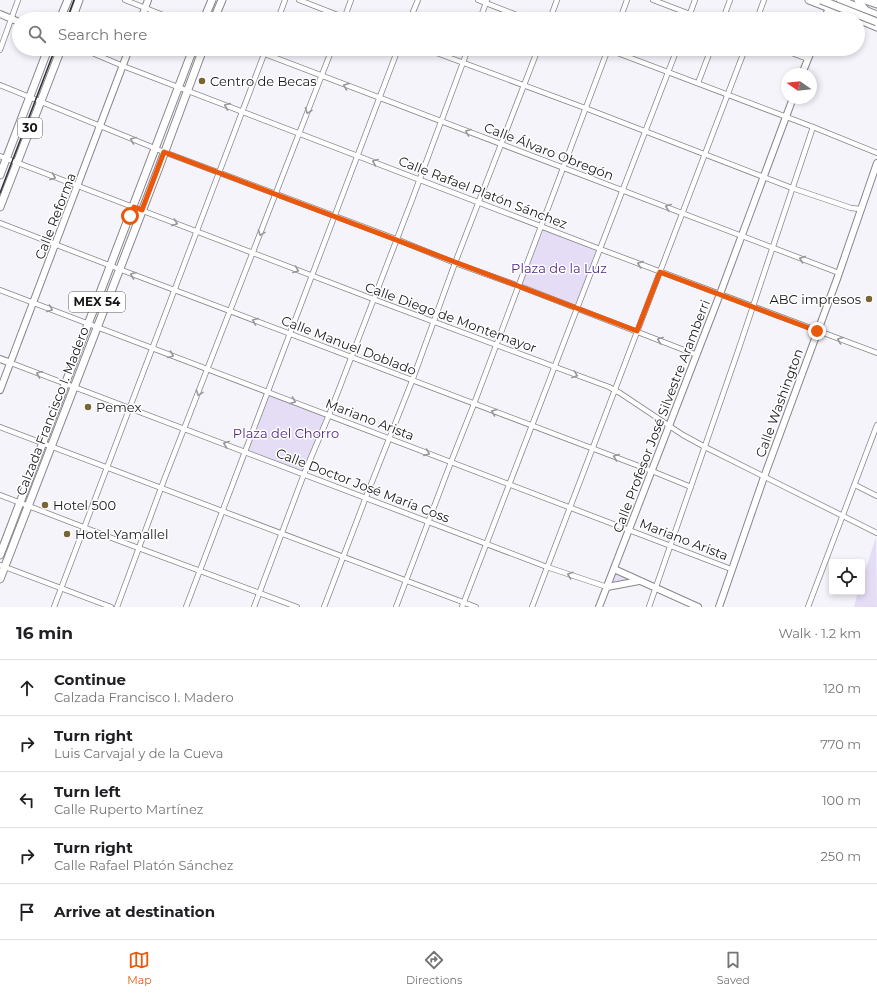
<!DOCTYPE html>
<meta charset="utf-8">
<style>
body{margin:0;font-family:Montserrat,sans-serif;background:#f2f2f2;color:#202124}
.controls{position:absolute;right:12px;bottom:12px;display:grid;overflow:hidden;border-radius:4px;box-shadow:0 2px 6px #0003}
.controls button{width:36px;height:36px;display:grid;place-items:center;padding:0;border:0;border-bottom:1px solid #e0e0e0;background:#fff;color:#202124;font:20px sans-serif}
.compass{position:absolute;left:781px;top:68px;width:36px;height:36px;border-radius:50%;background:#fff;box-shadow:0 2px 6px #0003;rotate:284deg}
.stop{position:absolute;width:12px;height:12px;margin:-9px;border:3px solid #ea580c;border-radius:50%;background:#fff}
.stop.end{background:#ea580c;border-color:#fff;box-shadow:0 1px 4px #0008}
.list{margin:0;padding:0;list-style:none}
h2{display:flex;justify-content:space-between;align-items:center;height:52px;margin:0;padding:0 16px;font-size:17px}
h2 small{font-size:13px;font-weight:400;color:#757577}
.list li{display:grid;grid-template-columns:26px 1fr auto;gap:12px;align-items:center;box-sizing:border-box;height:56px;padding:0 16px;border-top:1px solid #e0e0e0}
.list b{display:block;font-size:15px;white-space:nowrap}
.list p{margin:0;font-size:13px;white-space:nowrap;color:#757577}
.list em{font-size:13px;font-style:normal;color:#757577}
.icon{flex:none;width:22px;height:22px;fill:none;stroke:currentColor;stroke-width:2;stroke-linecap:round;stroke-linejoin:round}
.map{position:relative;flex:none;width:877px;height:607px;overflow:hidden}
.search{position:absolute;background:#fff;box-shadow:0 2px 6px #0003;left:12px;right:12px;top:12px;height:44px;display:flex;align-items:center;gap:10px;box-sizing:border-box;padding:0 14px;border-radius:22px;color:#757577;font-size:15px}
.sheet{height:332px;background:#fff}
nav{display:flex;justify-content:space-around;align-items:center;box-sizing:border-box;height:56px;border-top:1px solid #e0e0e0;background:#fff;font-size:11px;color:#757577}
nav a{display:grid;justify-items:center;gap:2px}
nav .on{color:#ea580c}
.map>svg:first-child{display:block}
</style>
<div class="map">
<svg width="877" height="607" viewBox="0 0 877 607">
<rect width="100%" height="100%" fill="#f6f4fb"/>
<g fill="#e4ddf5">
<path d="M541 227 600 249 578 309 519 286Z"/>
<path d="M267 392 329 415 304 474 244 451Z"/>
<path d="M876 537 877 607H854L858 592H862V581Z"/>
<path d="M616 573 629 579 612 582Z"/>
</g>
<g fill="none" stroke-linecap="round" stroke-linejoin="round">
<defs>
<g id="street">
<path d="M125 0 173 19"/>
<path d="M299 0 348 19"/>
<path d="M478 0 527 19"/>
<path d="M653 0 703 19"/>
<path d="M278 19 285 0"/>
<path d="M344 19 351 0"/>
<path d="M410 19 418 0"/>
<path d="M480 19 487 0"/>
<path d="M550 19 557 0"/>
<path d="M620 19 627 0"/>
<path d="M688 19 695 0"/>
<path d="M723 19 730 0"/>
<path d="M757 19 764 0"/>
<path d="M83 49 123 66 600 249 877 353"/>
<path d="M252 49 839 273"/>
<path d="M426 49 585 108 792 188 851 208 860 209"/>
<path d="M607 49 813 127 877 153"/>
<path d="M781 49 808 59"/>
<path d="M0 50 18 0"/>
<path d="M698 83 711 49"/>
<path d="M0 85 164 152 396 239 455 263 519 286 697 355"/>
<path d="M0 156 373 299 609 387 620 393 683 435 705 447 877 533"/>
<path d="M0 223 119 269 652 471 691 487"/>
<path d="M0 290 731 569"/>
<path d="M11 363 547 567 607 587"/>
<path d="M0 427 476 607"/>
<path d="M855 485 877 496"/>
<path d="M0 495 117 540 297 607"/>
<path d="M0 565 111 607"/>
<path d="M54 607 266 49"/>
<path d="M117 607 164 480 332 49"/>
<path d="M186 607 398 49"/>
<path d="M254 607 304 474 329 415 412 200 468 49"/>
<path d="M324 607 366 497 412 381 455 263 538 49"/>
<path d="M396 607 451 462 474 404 608 49"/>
<path d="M462 607 677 49"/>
<path d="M532 607 745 49"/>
<path d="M649 607 738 351 813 127"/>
<path d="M808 607 877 425"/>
</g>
<g id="secondary">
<path d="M0 14 19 22"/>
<path d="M141 19 148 0"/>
<path d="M824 19 833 0"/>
<path d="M802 74 812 49"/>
<path d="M0 359 11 363"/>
<path d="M0 390 129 49"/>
<path d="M614 569 698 607"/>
<path d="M607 587 639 581"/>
<path d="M599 607 720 294 793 98"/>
<path d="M719 607 764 477 837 279 877 163"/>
</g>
<g id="primary">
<path d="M809 0 858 19"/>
<path d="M840 0 877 15"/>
<path d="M858 0 865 10"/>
<path d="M865 0 877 4"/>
<path d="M60 19 68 0"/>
<path d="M72 19 79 0"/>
<path d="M204 19 212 0"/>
<path d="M214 19 222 0"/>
<path d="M858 19 877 27"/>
<path d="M0 175 48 49"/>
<path d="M0 207 61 49"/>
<path d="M0 555 193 49"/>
<path d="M0 579 158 170 203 49"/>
</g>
</defs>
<use href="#street" stroke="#88868c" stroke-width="6"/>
<use href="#secondary" stroke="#88868c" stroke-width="8"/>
<use href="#primary" stroke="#88868c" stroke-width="9"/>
<use href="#street" stroke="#fff" stroke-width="4.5"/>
<use href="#secondary" stroke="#fff" stroke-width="6"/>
<use href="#primary" stroke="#fff" stroke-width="7"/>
<g stroke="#302f33" stroke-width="1.5">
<path d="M828 0 877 18"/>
<path d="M67 19 74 0"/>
<path d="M0 193 55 49"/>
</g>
<defs>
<path id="primary-bridge" d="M821 0 877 22"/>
</defs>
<use href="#primary-bridge" stroke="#88868c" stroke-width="9" stroke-linecap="butt"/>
<use href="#primary-bridge" stroke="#fff" stroke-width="7"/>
</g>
<defs><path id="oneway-chevron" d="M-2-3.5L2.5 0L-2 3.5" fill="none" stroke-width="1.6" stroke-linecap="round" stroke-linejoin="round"/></defs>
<g stroke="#979698">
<use href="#oneway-chevron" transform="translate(346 86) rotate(-159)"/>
<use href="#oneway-chevron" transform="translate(227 106) rotate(-159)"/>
<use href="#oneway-chevron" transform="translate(308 111) rotate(111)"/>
<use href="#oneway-chevron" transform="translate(468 132) rotate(-159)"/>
<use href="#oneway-chevron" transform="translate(133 140) rotate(-158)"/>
<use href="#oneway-chevron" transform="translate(375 162) rotate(-159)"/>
<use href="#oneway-chevron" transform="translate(53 177) rotate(21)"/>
<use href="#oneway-chevron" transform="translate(668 207) rotate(-160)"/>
<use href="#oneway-chevron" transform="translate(175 223) rotate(20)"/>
<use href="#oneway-chevron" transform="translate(261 233) rotate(111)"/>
<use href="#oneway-chevron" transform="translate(802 259) rotate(-160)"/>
<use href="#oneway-chevron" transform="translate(640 264) rotate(-160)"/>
<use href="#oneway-chevron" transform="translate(296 270) rotate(21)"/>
<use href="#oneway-chevron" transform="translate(133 275) rotate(-159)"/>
<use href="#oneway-chevron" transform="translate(50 309) rotate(21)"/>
<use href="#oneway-chevron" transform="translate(255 321) rotate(-159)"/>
<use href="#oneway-chevron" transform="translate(660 340) rotate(-159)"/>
<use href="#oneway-chevron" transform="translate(840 340) rotate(-159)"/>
<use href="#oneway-chevron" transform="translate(171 355) rotate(21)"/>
<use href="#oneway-chevron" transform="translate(39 374) rotate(-159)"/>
<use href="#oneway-chevron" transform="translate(575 375) rotate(20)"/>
<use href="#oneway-chevron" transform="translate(199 393) rotate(111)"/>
<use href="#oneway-chevron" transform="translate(293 401) rotate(21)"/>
<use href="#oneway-chevron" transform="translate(494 412) rotate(-159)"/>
<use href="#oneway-chevron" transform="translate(226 444) rotate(-160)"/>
<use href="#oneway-chevron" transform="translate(427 453) rotate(21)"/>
<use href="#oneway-chevron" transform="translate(616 457) rotate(-159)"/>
<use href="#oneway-chevron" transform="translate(570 575) rotate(-161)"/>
</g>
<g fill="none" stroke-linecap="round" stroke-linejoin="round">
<path stroke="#ea580c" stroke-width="5" d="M130 216 134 207 142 210 164 152 637 331 660 272 817 331"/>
</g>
<g fill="#776533" stroke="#fff" stroke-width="1.5">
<circle cx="202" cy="81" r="4"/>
<circle cx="869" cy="299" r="4"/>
<circle cx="88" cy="407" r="4"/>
<circle cx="45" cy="505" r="4"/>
<circle cx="67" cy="534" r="4"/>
</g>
<g text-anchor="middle" stroke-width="3" stroke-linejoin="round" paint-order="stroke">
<g fill="#fff" stroke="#5d5c5e" stroke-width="1">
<rect x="18" y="118" width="24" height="20" rx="3"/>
<rect x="69" y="292" width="56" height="20" rx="3"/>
</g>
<g font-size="12" font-weight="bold" fill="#171619">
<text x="30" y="132">30</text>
<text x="97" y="306">MEX 54</text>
</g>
<g font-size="13" fill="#171619" stroke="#fff" text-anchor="start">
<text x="210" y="86">Centro de Becas</text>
<text x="861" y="304" text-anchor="end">ABC impresos</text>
<text x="96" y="412">Pemex</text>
<text x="53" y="510">Hotel 500</text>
<text x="75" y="539">Hotel Yamallel</text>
</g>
<g font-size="13" fill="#171619" stroke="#fff">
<text transform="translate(549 151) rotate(21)" y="5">Calle Álvaro Obregón</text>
<text transform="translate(483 192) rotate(21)" y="5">Calle Rafael Platón Sánchez</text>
<text transform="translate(55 216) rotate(-69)" y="5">Calle Reforma</text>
<text transform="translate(451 317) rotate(20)" y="5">Calle Diego de Montemayor</text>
<text transform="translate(349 345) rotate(21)" y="5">Calle Manuel Doblado</text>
<text transform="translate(779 403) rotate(-70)" y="5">Calle Washington</text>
<text transform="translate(52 411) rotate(-69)" y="5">Calzada Francisco I. Madero</text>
<text transform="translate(661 416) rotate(-69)" y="5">Calle Profesor José Silvestre Aramberri</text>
<text transform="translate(370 419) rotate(21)" y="5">Mariano Arista</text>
<text transform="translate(363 485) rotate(21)" y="5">Calle Doctor José María Coss</text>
<text transform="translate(684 539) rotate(21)" y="5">Mariano Arista</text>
</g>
<g font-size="13" fill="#512686" stroke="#fff">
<text x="559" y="273">Plaza de la Luz</text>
<text x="286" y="438">Plaza del Chorro</text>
</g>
</g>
</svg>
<div class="controls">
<button><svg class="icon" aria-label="locate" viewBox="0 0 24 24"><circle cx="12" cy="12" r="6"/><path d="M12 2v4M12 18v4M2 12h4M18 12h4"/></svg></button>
</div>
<svg class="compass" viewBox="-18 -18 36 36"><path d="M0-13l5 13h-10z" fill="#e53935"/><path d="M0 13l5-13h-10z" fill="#757577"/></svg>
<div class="stop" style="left:130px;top:216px"></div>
<div class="stop end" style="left:817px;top:331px"></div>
<div class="search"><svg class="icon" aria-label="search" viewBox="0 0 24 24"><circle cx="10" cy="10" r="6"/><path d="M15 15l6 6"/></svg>Search here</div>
</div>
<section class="sheet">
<h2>16 min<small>Walk · 1.2 km</small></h2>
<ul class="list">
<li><svg class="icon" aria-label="ahead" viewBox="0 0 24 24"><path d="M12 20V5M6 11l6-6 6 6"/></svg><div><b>Continue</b><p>Calzada Francisco I. Madero</p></div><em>120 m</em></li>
<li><svg class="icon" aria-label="right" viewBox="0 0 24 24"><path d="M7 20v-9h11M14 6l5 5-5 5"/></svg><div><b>Turn right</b><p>Luis Carvajal y de la Cueva</p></div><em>770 m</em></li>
<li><svg class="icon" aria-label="left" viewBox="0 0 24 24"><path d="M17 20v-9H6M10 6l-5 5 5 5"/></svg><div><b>Turn left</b><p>Calle Ruperto Martínez</p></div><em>100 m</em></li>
<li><svg class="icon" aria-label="right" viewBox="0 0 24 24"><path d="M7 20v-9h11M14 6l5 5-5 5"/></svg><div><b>Turn right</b><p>Calle Rafael Platón Sánchez</p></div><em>250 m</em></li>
<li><svg class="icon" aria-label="arrive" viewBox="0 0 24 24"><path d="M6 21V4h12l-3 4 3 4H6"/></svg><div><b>Arrive at destination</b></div></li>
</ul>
</section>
<nav>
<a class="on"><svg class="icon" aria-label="map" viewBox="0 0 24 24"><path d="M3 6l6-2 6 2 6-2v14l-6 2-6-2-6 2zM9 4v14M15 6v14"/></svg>Map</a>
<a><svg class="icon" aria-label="directions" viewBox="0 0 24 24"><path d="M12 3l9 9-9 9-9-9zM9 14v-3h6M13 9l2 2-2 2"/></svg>Directions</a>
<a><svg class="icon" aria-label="saved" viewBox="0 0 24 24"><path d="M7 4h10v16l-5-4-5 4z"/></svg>Saved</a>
</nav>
